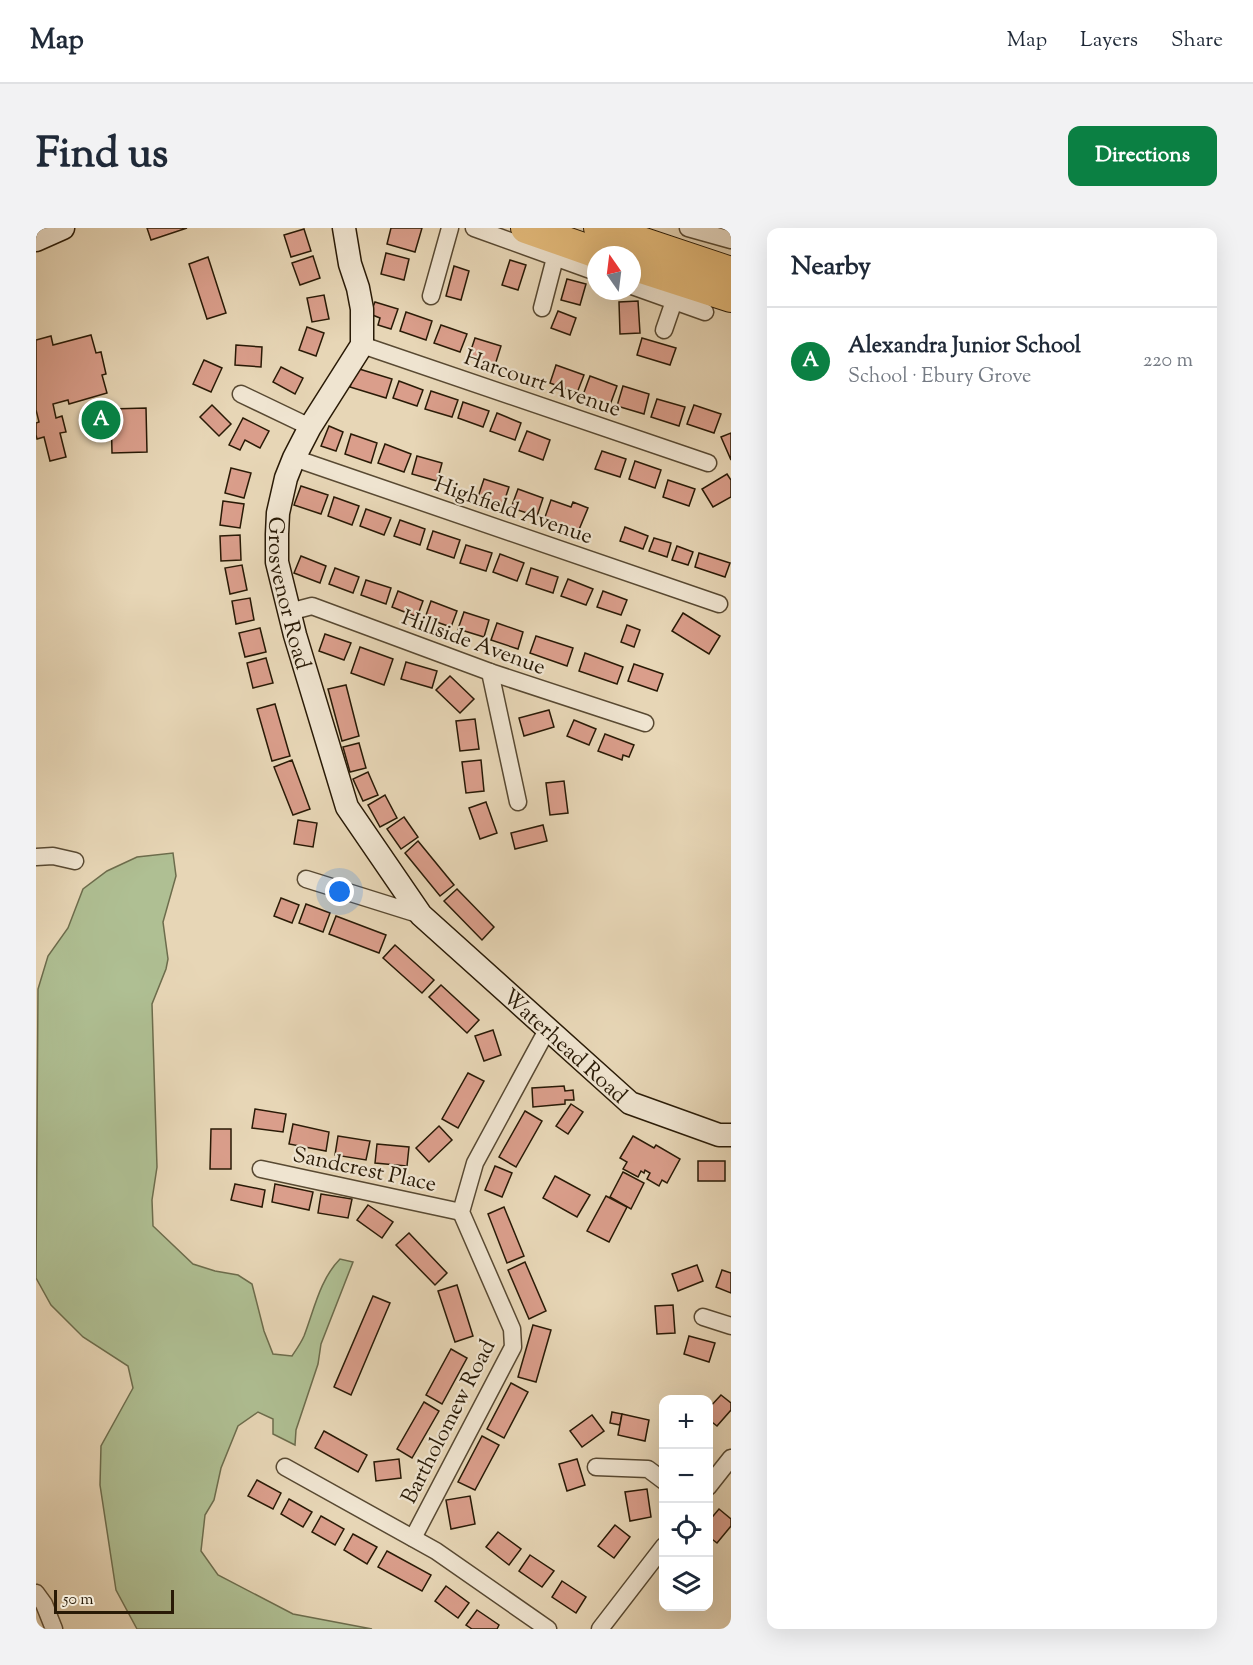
<!DOCTYPE html>
<meta charset="utf-8">
<style>
body{margin:0;font-family:"Sorts Mill Goudy",serif;background:#f2f2f3;color:#1f2937}
.controls{position:absolute;right:18px;bottom:18px;display:grid;overflow:hidden;border-radius:12px;box-shadow:0 6px 24px #0002}
.controls button{width:54px;height:54px;display:grid;place-items:center;padding:0;border:0;border-bottom:2px solid #e0e1e3;background:#fff;color:#1f2937;font:30px sans-serif}
.compass{position:absolute;left:551px;top:18px;width:54px;height:54px;border-radius:50%;background:#fff;box-shadow:0 6px 24px #0002;rotate:346deg}
.scale{position:absolute;left:18px;bottom:15px;width:120px;box-sizing:border-box;padding-left:6px;border:3px solid #291a06;border-top:0;font-size:16px;line-height:21px;white-space:nowrap;color:#291a06;-webkit-text-stroke:4px #efe4d0;paint-order:stroke}
.you{position:absolute;left:304px;top:664px;width:21px;height:21px;margin:-15px;border:4px solid #fff;border-radius:50%;background:#1a73e8;box-shadow:0 0 0 9px #1a73e833}
.badge{display:grid;place-items:center;width:39px;height:39px;border-radius:50%;background:#0b8043;color:#fff;font-size:20px;font-weight:700}
.pin{position:absolute;translate:-50% -50%;border:3px solid #fff;box-shadow:0 2px 6px #0006}
.list{margin:0;padding:0;list-style:none}
h2{display:flex;justify-content:space-between;align-items:center;height:78px;margin:0;padding:0 24px;font-size:26px}
h2 small{font-size:20px;font-weight:400;color:#747a83}
.list li{display:grid;grid-template-columns:39px 1fr auto;gap:18px;align-items:center;box-sizing:border-box;height:108px;padding:0 24px;border-top:2px solid #e0e1e3}
.list b{display:block;font-size:22px;white-space:nowrap}
.list p{margin:0;font-size:20px;white-space:nowrap;color:#747a83}
.list em{font-size:20px;font-style:normal;color:#747a83}
.icon{flex:none;width:33px;height:33px;fill:none;stroke:currentColor;stroke-width:2;stroke-linecap:round;stroke-linejoin:round}
.map{position:relative;flex:none;width:695px;height:1401px;overflow:hidden;border-radius:12px}
header{display:flex;align-items:center;gap:36px;box-sizing:border-box;height:84px;padding:0 30px;background:#fff;border-bottom:2px solid #e0e1e3}
header strong{font-size:28px}
nav{display:flex;gap:33px;margin-inline-start:auto;font-size:21px}
.intro{display:flex;align-items:center;justify-content:space-between;box-sizing:border-box;height:144px;padding:0 36px}
h1{margin:0;font-size:42px}
.button{padding:15px 27px;border-radius:12px;background:#0b8043;color:#fff;font-size:21px;font-weight:700}
main{display:flex;gap:36px;padding:0 36px}
aside{flex:1;background:#fff;border-radius:12px;box-shadow:0 6px 24px #0002}
.map>svg:first-child{display:block}
</style>
<header>
<strong>Map</strong>
<nav><a>Map</a><a>Layers</a><a>Share</a></nav>
</header>
<div class="intro"><h1>Find us</h1><a class="button">Directions</a></div>
<main>
<div class="map">
<svg width="695" height="1401" viewBox="0 0 695 1401">
<rect width="100%" height="100%" fill="#e7d6b6"/>
<filter id="stains"><feTurbulence type="fractalNoise" baseFrequency=".00333" numOctaves="4"/><feColorMatrix values="0 0 0 0 .2 0 0 0 0 .09 0 0 0 0 .02 0 0 0 .5 -.17"/></filter>
<radialGradient id="worn" r=".72"><stop offset=".6" stop-color="#630" stop-opacity="0"/><stop offset="1" stop-color="#630" stop-opacity=".3"/></radialGradient>
<path fill="#afbf93" stroke="#6c6c4c" stroke-width="1.5" d="M137 625 140 648 127 694 132 731 130 741 116 776 121 939 116 972 117 998 157 1036 179 1043 202 1047 216 1056 228 1103 237 1126 256 1128C260 1122 265 1115 268 1108 278 1082 284 1051 304 1031L317 1034 285 1116 282 1136 260 1202 259 1217 237 1206V1191L222 1184 202 1198 185 1240 178 1272 169 1287 165 1323 182 1347 257 1386 336 1401H101L80 1362 64 1257 65 1218 97 1160 92 1138 47 1109 15 1077 0 1050 2 761 12 728 32 700 47 661 71 643 101 629Z"/>
<g fill="#da9e8b" stroke="#291a06" stroke-width="1.5">
<path d="M111 0H151L115 12Z"/>
<path d="M355 0H386L379 24 351 16Z"/>
<path d="M268 1 275 23 255 29 248 7Z"/>
<path d="M350 25 373 31 368 52 345 46Z"/>
<path d="M277 28 284 50 264 57 256 35Z"/>
<path d="M172 29 190 85 171 91 153 36Z"/>
<path d="M474 32 490 37 482 62 466 57Z"/>
<path d="M418 38 433 43 425 72 410 68Z"/>
<path d="M531 51 550 56 544 77 525 72Z"/>
<path d="M288 67 293 91 276 94 271 70Z"/>
<path d="M602 73 604 105 584 106 583 74Z"/>
<path d="M339 74 362 81 355 101 342 97 344 90 334 86Z"/>
<path d="M522 83 540 90 534 107 515 100Z"/>
<path d="M370 84 396 93 390 112 364 103Z"/>
<path d="M405 97 431 106 424 124 398 115Z"/>
<path d="M271 99 288 105 280 128 263 122Z"/>
<path d="M55 107 60 125 65 124 70 146 66 147 71 165 33 176 32 172 17 176 20 190 26 188 30 204 24 205 30 229 14 233 8 209 1 211 0 207V195L3 194 0 182V112L15 108 17 117Z"/>
<path d="M439 110 465 118 459 137 433 128Z"/>
<path d="M606 110 640 120 634 137 601 127Z"/>
<path d="M200 117 226 119 225 139 199 137Z"/>
<path d="M168 132 186 140 175 164 157 156Z"/>
<path d="M520 137 548 147 541 165 514 155Z"/>
<path d="M245 139 267 150 259 166 237 154Z"/>
<path d="M320 140 356 151 350 170 314 159Z"/>
<path d="M554 148 581 158 574 177 547 167Z"/>
<path d="M363 153 387 162 381 178 357 170Z"/>
<path d="M587 158 613 166 608 186 581 178Z"/>
<path d="M395 163 422 172 416 189 389 181Z"/>
<path d="M621 171 649 179 643 198 615 189Z"/>
<path d="M427 174 453 183 447 199 422 190Z"/>
<path d="M176 177 195 196 183 208 164 189Z"/>
<path d="M658 177 685 186 678 205 651 196Z"/>
<path d="M110 180 111 224 76 225 75 181Z"/>
<path d="M461 185 485 195 479 212 454 203Z"/>
<path d="M207 190 233 203 224 220 209 212 204 222 193 217Z"/>
<path d="M293 198 307 204 300 223 285 218Z"/>
<path d="M491 203 514 212 507 232 483 223Z"/>
<path d="M695 205V232L685 209Z"/>
<path d="M315 206 341 215 335 235 309 226Z"/>
<path d="M349 216 375 226 368 244 342 235Z"/>
<path d="M566 223 590 231 584 249 559 241Z"/>
<path d="M381 228 406 235 401 253 376 246Z"/>
<path d="M599 233 625 242 619 260 593 251Z"/>
<path d="M195 240 215 245 208 270 189 265Z"/>
<path d="M691 246 695 252V269L677 279 666 261Z"/>
<path d="M448 251 473 259 467 277 442 269Z"/>
<path d="M632 252 659 261 653 278 627 269Z"/>
<path d="M265 258 292 267 285 286 258 277Z"/>
<path d="M482 261 507 270 501 288 475 280Z"/>
<path d="M298 269 323 278 316 297 292 288Z"/>
<path d="M515 272 535 279 537 274 552 280 542 304 508 292Z"/>
<path d="M187 273 208 276 204 300 184 297Z"/>
<path d="M330 281 355 290 348 307 324 298Z"/>
<path d="M364 292 389 301 384 317 358 308Z"/>
<path d="M589 299 612 308 607 321 584 313Z"/>
<path d="M397 303 424 312 418 330 391 321Z"/>
<path d="M204 307 205 332 185 333 184 308Z"/>
<path d="M618 310 635 315 631 329 613 323Z"/>
<path d="M430 317 456 325 450 343 424 335Z"/>
<path d="M641 318 657 324 652 337 636 332Z"/>
<path d="M663 325 694 335 689 349 659 339Z"/>
<path d="M464 326 488 335 481 353 457 344Z"/>
<path d="M265 328 290 338 284 355 258 345Z"/>
<path d="M206 337 211 362 194 366 189 340Z"/>
<path d="M299 340 323 349 317 365 293 356Z"/>
<path d="M495 340 522 349 517 365 490 356Z"/>
<path d="M532 351 557 361 550 377 525 368Z"/>
<path d="M330 352 355 360 350 376 325 367Z"/>
<path d="M362 363 387 373 381 389 356 379Z"/>
<path d="M567 363 591 372 585 387 561 379Z"/>
<path d="M214 370 218 392 200 396 196 373Z"/>
<path d="M395 373 421 383 415 399 389 390Z"/>
<path d="M428 384 453 392 448 409 422 401Z"/>
<path d="M647 385 684 408 673 426 636 403Z"/>
<path d="M461 395 487 404 482 421 455 412Z"/>
<path d="M591 397 604 402 598 419 585 414Z"/>
<path d="M224 400 230 424 209 429 203 405Z"/>
<path d="M289 406 315 415 308 432 283 423Z"/>
<path d="M500 408 537 420 531 438 494 425Z"/>
<path d="M324 419 357 431 348 457 315 445Z"/>
<path d="M549 425 587 439 581 456 543 443Z"/>
<path d="M230 430 237 455 217 460 211 435Z"/>
<path d="M370 434 401 443 396 460 365 451Z"/>
<path d="M598 436 627 446 621 463 592 453Z"/>
<path d="M414 448 438 471 424 485 400 462Z"/>
<path d="M310 457 323 508 306 513 292 461Z"/>
<path d="M239 476 254 528 236 533 221 481Z"/>
<path d="M513 482 518 499 488 508 483 490Z"/>
<path d="M439 491 443 521 424 523 420 493Z"/>
<path d="M538 492 560 501 553 517 531 508Z"/>
<path d="M569 506 598 517 593 529 587 527 586 532 562 523Z"/>
<path d="M323 515 330 540 314 544 307 519Z"/>
<path d="M256 532 274 581 257 587 238 539Z"/>
<path d="M445 532 448 563 430 565 426 534Z"/>
<path d="M332 544 342 567 327 573 317 551Z"/>
<path d="M528 553 532 585 514 587 510 555Z"/>
<path d="M349 567 361 590 344 599 332 577Z"/>
<path d="M450 574 461 605 444 611 433 580Z"/>
<path d="M368 589 382 609 365 621 351 601Z"/>
<path d="M262 592 281 595 277 619 258 616Z"/>
<path d="M507 597 511 613 479 621 475 605Z"/>
<path d="M382 613 418 657 404 668 369 625Z"/>
<path d="M421 661 458 699 446 712 408 673Z"/>
<path d="M245 670 263 677 256 695 238 688Z"/>
<path d="M270 676 294 685 287 704 263 695Z"/>
<path d="M300 688 350 707 343 725 293 706Z"/>
<path d="M359 717 398 752 386 765 347 730Z"/>
<path d="M405 757 443 792 431 805 393 769Z"/>
<path d="M457 802 465 827 448 833 439 808Z"/>
<path d="M432 845 448 853 422 900 406 891Z"/>
<path d="M528 858 529 863 537 862 538 872H529V876L497 879 496 860Z"/>
<path d="M535 876 547 884 532 906 520 898Z"/>
<path d="M219 881 250 886 247 904 216 900Z"/>
<path d="M489 883 506 893 480 939 463 929Z"/>
<path d="M257 896 293 904 290 923 253 916Z"/>
<path d="M403 898 416 912 393 934 380 920Z"/>
<path d="M175 901H195V941H174Z"/>
<path d="M302 908 334 913 330 932 299 927Z"/>
<path d="M597 908 618 920 620 917 644 931 631 955 626 952 623 958 611 951 614 945 609 942 608 945 605 943 602 949 587 941 591 934 584 930Z"/>
<path d="M341 916 373 919 371 938 339 935Z"/>
<rect x="662" y="933" width="27" height="20"/>
<path d="M459 938 476 945 466 969 449 962Z"/>
<path d="M587 944 608 955 595 981 574 969Z"/>
<path d="M519 948 554 967 541 989 507 970Z"/>
<path d="M199 956 229 962 226 979 195 972Z"/>
<path d="M239 956 277 964 273 982 236 974Z"/>
<path d="M285 966 316 971 312 990 282 985Z"/>
<path d="M570 968 591 979 573 1014 551 1003Z"/>
<path d="M332 977 357 994 346 1010 321 992Z"/>
<path d="M468 979 488 1028 471 1035 452 986Z"/>
<path d="M373 1005 411 1045 399 1057 360 1017Z"/>
<path d="M489 1034 510 1083 493 1091 472 1042Z"/>
<path d="M661 1037 667 1053 642 1063 636 1046Z"/>
<path d="M686 1042 695 1045V1065L680 1059Z"/>
<path d="M421 1057 437 1108 419 1114 402 1063Z"/>
<path d="M337 1068 354 1075 315 1167 298 1159Z"/>
<path d="M637 1077 639 1105 621 1106 619 1078Z"/>
<path d="M497 1097 515 1102 500 1154 482 1149Z"/>
<path d="M653 1108 679 1115 673 1134 648 1126Z"/>
<path d="M415 1121 431 1130 406 1176 390 1167Z"/>
<path d="M475 1155 492 1164 468 1210 451 1201Z"/>
<path d="M685 1167 695 1175V1182L681 1198 672 1191V1181Z"/>
<path d="M388 1174 403 1183 376 1230 361 1221Z"/>
<path d="M576 1184 586 1186 584 1197 574 1195Z"/>
<path d="M586 1186 613 1192 609 1213 582 1207Z"/>
<path d="M556 1187 568 1203 546 1219 534 1203Z"/>
<path d="M288 1203 331 1227 322 1244 279 1220Z"/>
<path d="M446 1208 463 1217 439 1262 422 1254Z"/>
<path d="M363 1231 365 1250 340 1253 338 1234Z"/>
<path d="M541 1231 549 1257 531 1263 523 1236Z"/>
<path d="M221 1252 245 1265 237 1281 212 1268Z"/>
<path d="M611 1261 615 1289 594 1293 589 1264Z"/>
<path d="M434 1268 439 1296 415 1301 410 1272Z"/>
<path d="M253 1271 276 1284 267 1299 245 1286Z"/>
<path d="M683 1281 695 1291V1298L681 1315 672 1308V1294Z"/>
<path d="M285 1288 308 1301 299 1317 276 1304Z"/>
<path d="M579 1297 594 1309 578 1330 562 1318Z"/>
<path d="M462 1304 485 1321 473 1337 450 1319Z"/>
<path d="M317 1306 341 1319 331 1336 308 1322Z"/>
<path d="M351 1323 395 1347 386 1363 342 1339Z"/>
<path d="M494 1327 518 1343 506 1359 483 1343Z"/>
<path d="M526 1353 550 1369 540 1385 516 1369Z"/>
<path d="M410 1358 433 1375 422 1390 399 1373Z"/>
<path d="M441 1382 463 1397 461 1401H436L430 1397Z"/>
</g>
<g fill="none" stroke-linecap="round" stroke-linejoin="round">
<defs>
<g id="street">
<path d="M438 0 560 44"/>
<path d="M652 0 695 12"/>
<path d="M596 58 669 84"/>
<path d="M395 68 414 0"/>
<path d="M506 80 519 30"/>
<path d="M628 102 638 73"/>
<path d="M326 117 672 235"/>
<path d="M205 166 274 199"/>
<path d="M258 230 683 376"/>
<path d="M253 384 276 378 454 444 609 495"/>
<path d="M454 444 482 574"/>
<path d="M0 629 17 628 39 633"/>
<path d="M270 651 385 687"/>
<path d="M225 941 425 984"/>
<path d="M667 1089 695 1098"/>
<path d="M249 1239 400 1323 512 1401"/>
<path d="M560 1239 612 1241 628 1253"/>
<path d="M672 1259 695 1230"/>
<path d="M377 1310 477 1119 476 1101 425 984 439 935 511 802"/>
<path d="M0 1365 8 1376 18 1401"/>
<path d="M564 1401 628 1318"/>
</g>
<g id="secondary">
<path id="s1" d="M308 0 314 36 322 60 326 81V117L274 199 258 230 250 250 242 285 241 306V334L259 407 311 579 385 687 594 875 683 907H695"/>
<path d="M0 12 27 0"/>
</g>
<g id="highway">
<path d="M490 0 567 27"/>
<path d="M563 0 695 44"/>
<path d="M596 37 695 69"/>
</g>
</defs>
<use href="#street" stroke="#584932" stroke-width="19"/>
<use href="#secondary" stroke="#291a06" stroke-width="25"/>
<use href="#highway" stroke="#291a06" stroke-width="32"/>
<use href="#street" stroke="#efe4d0" stroke-width="16"/>
<use href="#secondary" stroke="#efe4d0" stroke-width="22"/>
<use href="#highway" stroke="#e4bb7b" stroke-width="30"/>
</g>
<g text-anchor="middle" stroke-width="4.5" stroke-linejoin="round" paint-order="stroke">
<g font-size="22" fill="#291a06" stroke="#efe4d0">
<text transform="translate(507 154) rotate(19)" y="8">Harcourt Avenue</text>
<text transform="translate(478 281) rotate(19)" y="8">Highfield Avenue</text>
<text dy="8" stroke="none"><textPath href="#s1" startOffset="390">Grosvenor Road</textPath></text>
<text transform="translate(438 413) rotate(20)" y="8">Hillside Avenue</text>
<text dy="8" stroke="none"><textPath href="#s1" startOffset="938">Waterhead Road</textPath></text>
<text transform="translate(329 940) rotate(12)" y="8">Sandcrest Place</text>
<text transform="translate(411 1193) rotate(-63)" y="8">Bartholomew Road</text>
</g>
</g>
<rect width="100%" height="100%" filter="url(#stains)"/>
<rect width="100%" height="100%" fill="url(#worn)"/>
</svg>
<div class="controls">
<button>+</button>
<button>−</button>
<button><svg class="icon" aria-label="locate" viewBox="0 0 24 24"><circle cx="12" cy="12" r="6"/><path d="M12 2v4M12 18v4M2 12h4M18 12h4"/></svg></button>
<button><svg class="icon" aria-label="layers" viewBox="0 0 24 24"><path d="M12 4l9 5-9 5-9-5zM3 14l9 5 9-5"/></svg></button>
</div>
<svg class="compass" viewBox="-18 -18 36 36"><path d="M0-13l5 13h-10z" fill="#e53935"/><path d="M0 13l5-13h-10z" fill="#747a83"/></svg>
<div class="scale">50 m</div>
<div class="you"></div>
<div class="pin badge" style="left:65px;top:192px">A</div>
</div>
<aside>
<h2>Nearby<small></small></h2>
<ul class="list">
<li><span class="badge">A</span><div><b>Alexandra Junior School</b><p>School · Ebury Grove</p></div><em>220 m</em></li>
</ul>
</aside>
</main>
